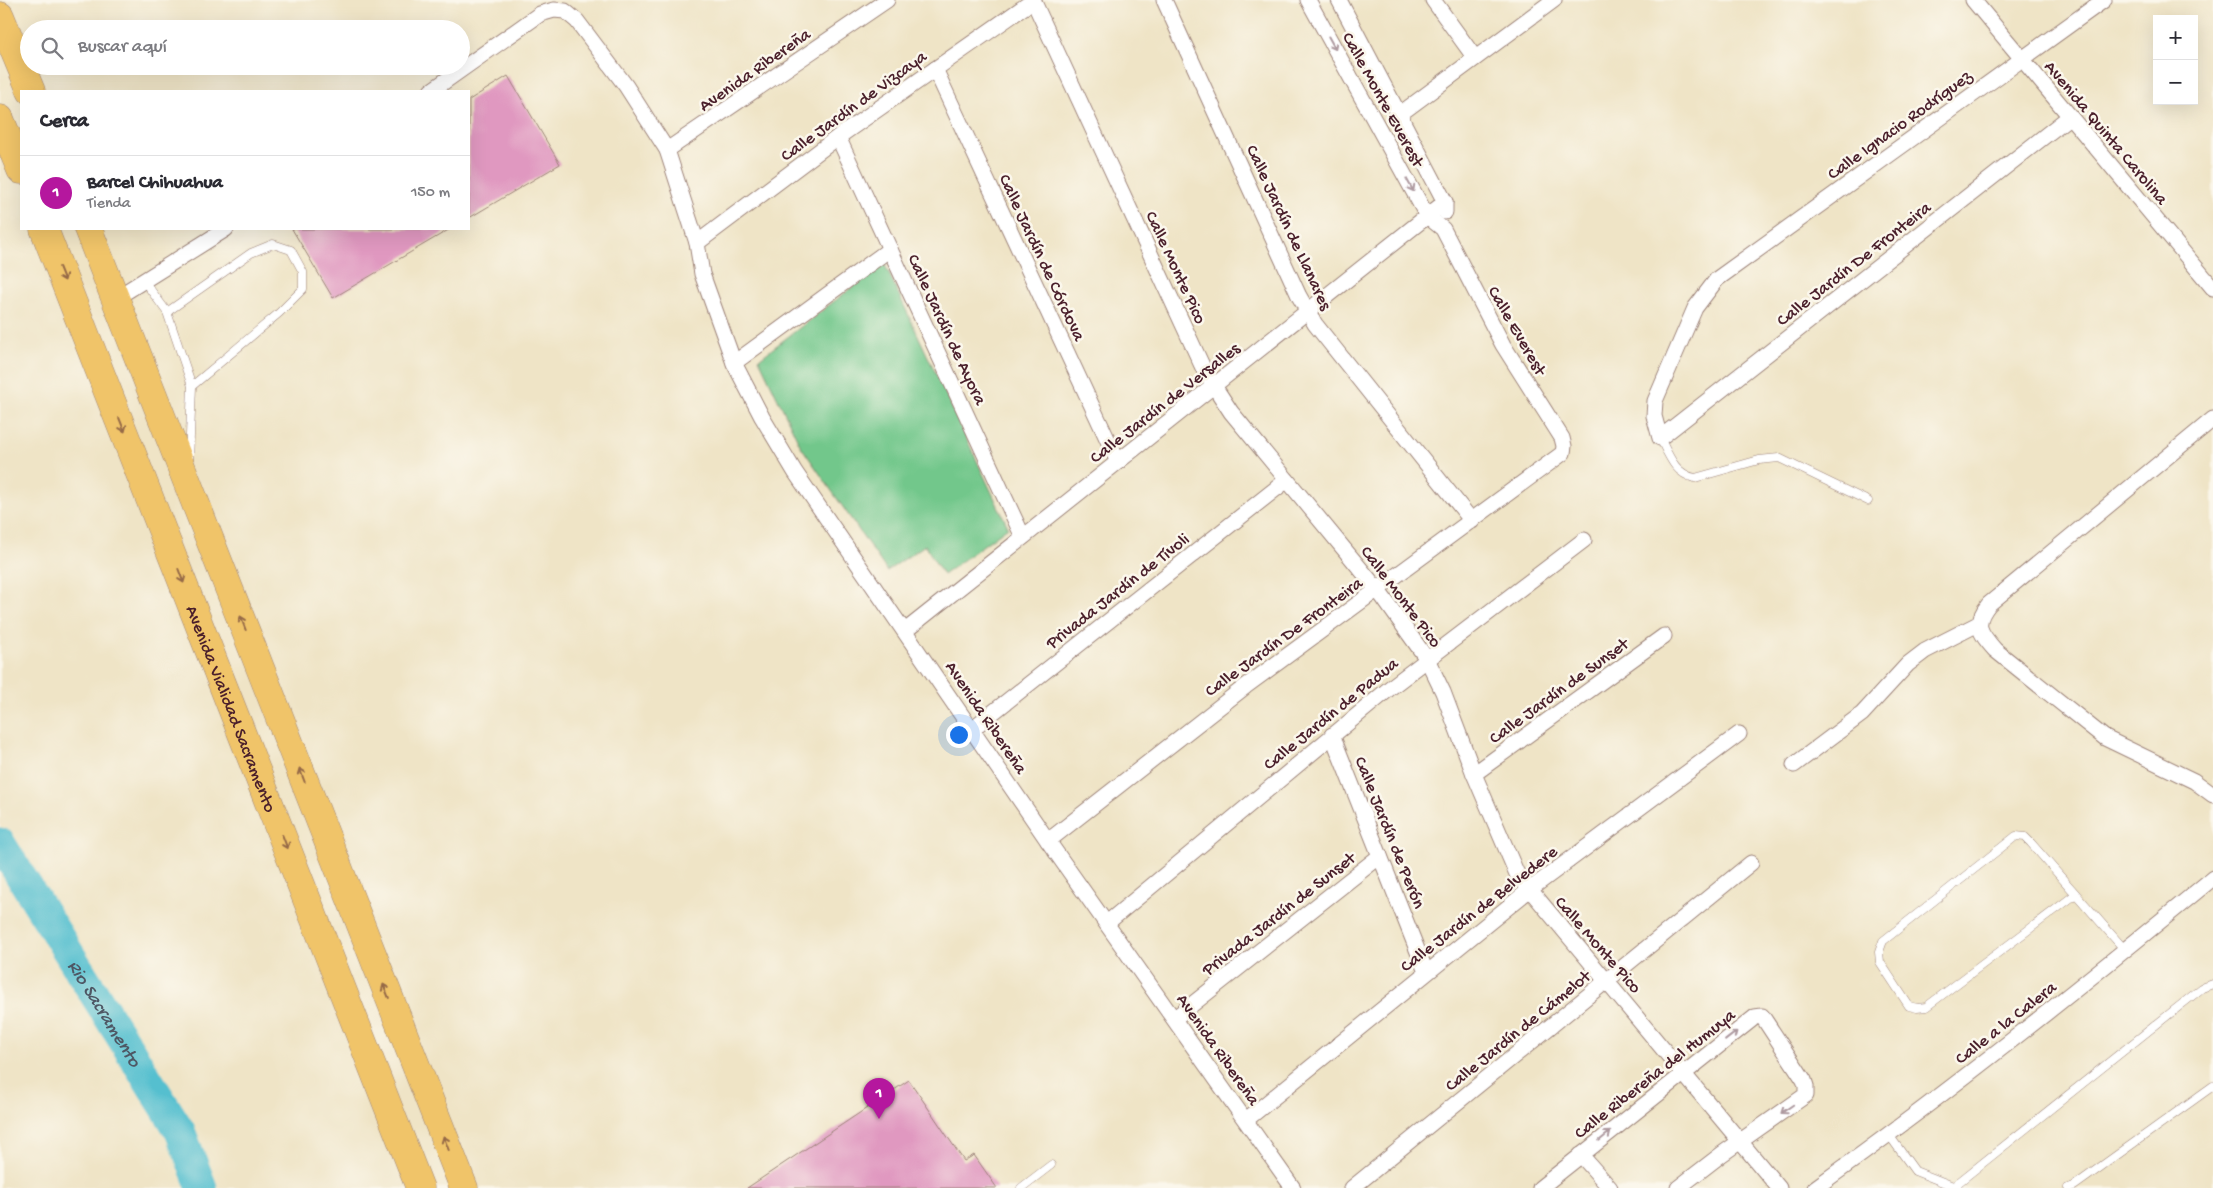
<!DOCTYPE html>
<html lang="es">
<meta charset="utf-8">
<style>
body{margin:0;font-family:"Gochi Hand",sans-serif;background:#f7f7f7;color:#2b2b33}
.controls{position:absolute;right:15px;top:15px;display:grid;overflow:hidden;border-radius:0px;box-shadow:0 5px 20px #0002}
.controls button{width:45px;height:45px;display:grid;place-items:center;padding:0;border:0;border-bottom:1px solid #e1e1e2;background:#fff;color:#2b2b33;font:25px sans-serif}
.you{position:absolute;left:958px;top:734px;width:18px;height:18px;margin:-12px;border:4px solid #fff;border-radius:50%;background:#1a73e8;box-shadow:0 0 0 8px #1a73e833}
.badge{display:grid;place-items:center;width:32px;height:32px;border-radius:50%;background:#b5179e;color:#fff;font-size:16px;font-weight:700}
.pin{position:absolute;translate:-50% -41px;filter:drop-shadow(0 1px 2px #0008)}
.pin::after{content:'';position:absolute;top:26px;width:18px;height:15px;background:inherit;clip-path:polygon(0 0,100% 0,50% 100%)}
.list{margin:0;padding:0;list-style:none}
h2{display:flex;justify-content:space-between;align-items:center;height:65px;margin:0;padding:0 20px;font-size:21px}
h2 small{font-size:16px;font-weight:400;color:#7c7c81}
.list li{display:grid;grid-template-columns:32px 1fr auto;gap:15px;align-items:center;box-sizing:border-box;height:75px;padding:0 20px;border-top:1px solid #e1e1e2}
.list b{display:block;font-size:19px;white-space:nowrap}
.list p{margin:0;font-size:16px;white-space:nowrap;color:#7c7c81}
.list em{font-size:16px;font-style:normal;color:#7c7c81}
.icon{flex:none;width:28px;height:28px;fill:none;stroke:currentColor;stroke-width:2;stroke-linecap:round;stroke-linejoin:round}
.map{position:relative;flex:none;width:2213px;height:1188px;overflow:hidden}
.search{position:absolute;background:#fff;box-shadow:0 5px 20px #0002;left:20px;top:20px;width:450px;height:55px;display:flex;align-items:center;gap:12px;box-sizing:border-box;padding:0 18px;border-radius:28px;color:#7c7c81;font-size:19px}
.panel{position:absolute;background:#fff;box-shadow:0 5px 20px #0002;left:20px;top:90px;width:450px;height:140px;border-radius:0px}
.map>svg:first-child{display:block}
</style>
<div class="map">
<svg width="2213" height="1188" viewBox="0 0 2213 1188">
<rect width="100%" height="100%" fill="#fbf7ec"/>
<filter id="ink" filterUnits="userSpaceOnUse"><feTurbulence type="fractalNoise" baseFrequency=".02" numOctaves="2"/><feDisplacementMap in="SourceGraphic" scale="10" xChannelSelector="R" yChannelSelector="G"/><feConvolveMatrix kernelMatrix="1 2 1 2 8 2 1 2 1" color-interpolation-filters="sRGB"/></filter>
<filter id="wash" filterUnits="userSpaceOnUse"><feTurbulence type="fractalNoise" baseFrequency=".0096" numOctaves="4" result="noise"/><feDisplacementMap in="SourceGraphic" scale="20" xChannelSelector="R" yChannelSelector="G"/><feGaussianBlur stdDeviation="1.12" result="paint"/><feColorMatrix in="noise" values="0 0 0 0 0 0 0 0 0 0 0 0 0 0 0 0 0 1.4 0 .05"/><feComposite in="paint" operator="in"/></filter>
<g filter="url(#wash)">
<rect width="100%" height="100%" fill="#efe4c6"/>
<path fill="#72c78b" stroke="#5e735b" d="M884 263 1008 527 943 575 925 545 887 571 800 445 759 359Z"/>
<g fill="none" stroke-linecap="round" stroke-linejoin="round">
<path stroke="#54bfcf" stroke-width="31" id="s1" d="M0 843 180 1131 202 1188"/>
</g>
<g id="blocks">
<g fill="#e098c0">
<path d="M508 76 560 164 469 218V100Z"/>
<path d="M292 229H450L333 298Z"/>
<path d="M909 1080 964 1161 974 1155 997 1188H747Z"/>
</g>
</g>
</g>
<g filter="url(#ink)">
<use href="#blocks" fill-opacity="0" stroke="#9c8278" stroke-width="1"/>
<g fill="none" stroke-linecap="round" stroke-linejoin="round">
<defs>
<g id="lane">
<path d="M144 281 167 312 192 386 189 460"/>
<path d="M167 312 251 253 273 244 291 250 303 272V289L279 313 192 386"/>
<path d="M1660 438C1669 456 1675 474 1695 478L1759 460 1779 458 1868 501"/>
<path d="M2076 894 1926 1007 1917 1008 1909 1006 1880 962 1879 952 1883 941 2016 836 2025 837 2031 843 2125 950"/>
<path d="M1889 1135 1915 1171 1958 1188"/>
<path d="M1954 1186 2202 988 2213 984"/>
<path d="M1021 1188 1051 1165"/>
<path d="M2068 1188 2074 1186 2213 1086"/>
</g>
<g id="street">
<path d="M1033 0 1205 372 1231 412 1377 589 1427 659 1443 692 1474 774 1517 874 1779 1188"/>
<path d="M1164 0 1299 296 1315 324 1472 521"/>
<path d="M1339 0 1445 202V212"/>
<path d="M1433 0 1475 58"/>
<path d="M1973 0 2213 288"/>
<path d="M935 69 1118 462"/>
<path d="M431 91 540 14 554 10 565 11 577 21 626 86 667 150 697 243 702 274 734 363 762 417 795 472 1048 841 1293 1188"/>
<path d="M1400 114 1554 0"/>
<path d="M2069 117 1660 438 1654 416 1655 401 1695 308 1717 279 2104 0"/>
<path d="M838 137 1023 537"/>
<path d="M667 150 887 0"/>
<path d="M697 243 838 137 1034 0"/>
<path d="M116 298 226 229"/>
<path d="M734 363 890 249"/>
<path d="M2213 419 1989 604C1973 624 1979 632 1995 650L2105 738 2194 781 2213 795"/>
<path d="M905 631 1445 202"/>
<path d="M972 729 1287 480"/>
<path d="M1332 735 1426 972"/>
<path d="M1794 765 1862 714 1908 664 1925 651 1978 624"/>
<path d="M1474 774 1664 636"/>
<path d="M1048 841 1246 686 1563 453 1564 446 1562 438 1503 345 1443 229 1427 216 1308 0"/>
<path d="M1107 923 1390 688 1584 540"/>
<path d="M1175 1018 1380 856"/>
<path d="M1246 1120 1529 890 1739 734"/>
<path d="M1581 1155 1610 1188"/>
<path d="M1352 1188 1751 863"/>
<path d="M1540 1188 1755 1017 1762 1016 1804 1080 1806 1086V1095L1722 1154 1678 1188"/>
<path d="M1815 1188C1952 1090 2083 985 2213 878"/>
</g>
<g id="highway">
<path d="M0 16 31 91"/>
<path d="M0 119 21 170"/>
<path id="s2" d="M44 229 420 1188"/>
<path d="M88 229 464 1188"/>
</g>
</defs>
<use href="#lane" stroke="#9c8278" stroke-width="9"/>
<use href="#street" stroke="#9c8278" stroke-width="17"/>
<use href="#highway" stroke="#9c8278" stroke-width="29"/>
<use href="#lane" stroke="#fff" stroke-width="8"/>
<use href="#street" stroke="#fff" stroke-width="15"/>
<use href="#highway" stroke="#f0c469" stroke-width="28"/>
</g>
<defs><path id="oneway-shaft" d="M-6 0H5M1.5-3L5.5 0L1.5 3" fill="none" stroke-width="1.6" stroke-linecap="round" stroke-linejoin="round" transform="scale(1.25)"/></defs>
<g stroke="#ae9aa0">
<use href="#oneway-shaft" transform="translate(1332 43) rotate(61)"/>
<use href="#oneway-shaft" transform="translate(1410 185) rotate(61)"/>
<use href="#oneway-shaft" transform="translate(1731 1036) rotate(-38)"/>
<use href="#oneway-shaft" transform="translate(1787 1109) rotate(145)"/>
<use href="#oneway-shaft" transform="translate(1605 1136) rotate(-39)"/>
</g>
<g stroke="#956947">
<use href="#oneway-shaft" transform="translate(62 274) rotate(68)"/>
<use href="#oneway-shaft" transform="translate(122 425) rotate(68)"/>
<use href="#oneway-shaft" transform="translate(181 576) rotate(69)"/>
<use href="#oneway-shaft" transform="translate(243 623) rotate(-111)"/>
<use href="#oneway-shaft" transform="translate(302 775) rotate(-111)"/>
<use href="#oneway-shaft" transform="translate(285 842) rotate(69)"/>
<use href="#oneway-shaft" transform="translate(386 991) rotate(-112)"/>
<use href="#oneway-shaft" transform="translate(446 1143) rotate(-111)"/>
</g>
</g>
<g text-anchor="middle" stroke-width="5" stroke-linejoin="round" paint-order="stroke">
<g font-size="18" fill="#4a1f2b" stroke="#fbf7ec">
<text transform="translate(754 69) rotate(-35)" y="6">Avenida Ribereña</text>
<text transform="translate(1384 99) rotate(61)" y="6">Calle Monte Everest</text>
<text transform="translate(853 105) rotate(-36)" y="6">Calle Jardín de Vizcaya</text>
<text transform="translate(1899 124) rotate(-36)" y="6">Calle Ignacio Rodríguez</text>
<text transform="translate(2107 132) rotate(50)" y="6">Avenida Quinta Carolina</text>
<text transform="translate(1290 227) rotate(65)" y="6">Calle Jardín de Llanares</text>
<text transform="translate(1043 257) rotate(65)" y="6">Calle Jardín de Córdova</text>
<text transform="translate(1853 263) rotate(-38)" y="6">Calle Jardín De Fronteira</text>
<text transform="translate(1177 267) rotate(65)" y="6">Calle Monte Pico</text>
<text transform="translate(948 329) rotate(65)" y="6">Calle Jardín de Ayora</text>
<text transform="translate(1518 330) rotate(60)" y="6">Calle Everest</text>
<text transform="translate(1164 402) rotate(-38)" y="6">Calle Jardín de Versalles</text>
<text transform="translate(1117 590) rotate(-38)" y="6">Privada Jardín de Tívoli</text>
<text transform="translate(1402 596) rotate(53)" y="6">Calle Monte Pico</text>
<text transform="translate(1283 636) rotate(-36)" y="6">Calle Jardín De Fronteira</text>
<text transform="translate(1558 690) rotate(-36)" y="6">Calle Jardín de Sunset</text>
<text dy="6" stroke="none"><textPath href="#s2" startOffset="515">Avenida Vialidad Sacramento</textPath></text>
<text transform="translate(1330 713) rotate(-39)" y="6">Calle Jardín de Padua</text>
<text transform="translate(987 717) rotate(56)" y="6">Avenida Ribereña</text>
<text transform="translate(1391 832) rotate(68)" y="6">Calle Jardín de Perón</text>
<text transform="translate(1478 908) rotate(-38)" y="6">Calle Jardín de Belvedere</text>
<text transform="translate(1278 913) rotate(-38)" y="6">Privada Jardín de Sunset</text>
<text transform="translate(1599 944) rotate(49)" y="6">Calle Monte Pico</text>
<text transform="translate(2005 1022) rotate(-38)" y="6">Calle a la Calera</text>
<text transform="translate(1517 1030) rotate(-39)" y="6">Calle Jardín de Cámelot</text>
<text transform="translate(1219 1049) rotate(55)" y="6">Avenida Ribereña</text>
<text transform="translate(1654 1073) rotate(-38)" y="6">Calle Ribereña del Humuya</text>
</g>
<g font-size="19" font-style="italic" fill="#4e5764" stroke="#fbf7ec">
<text dy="7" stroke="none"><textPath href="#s1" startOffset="200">Rio Sacramento</textPath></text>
</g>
</g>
</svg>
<div class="controls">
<button>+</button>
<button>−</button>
</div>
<div class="you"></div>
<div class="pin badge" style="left:879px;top:1119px">1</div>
<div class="search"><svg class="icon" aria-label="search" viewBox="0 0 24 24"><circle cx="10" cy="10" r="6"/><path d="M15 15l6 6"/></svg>Buscar aquí</div>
<section class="panel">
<h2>Cerca<small></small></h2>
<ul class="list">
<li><span class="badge">1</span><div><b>Barcel Chihuahua</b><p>Tienda</p></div><em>150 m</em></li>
</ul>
</section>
</div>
